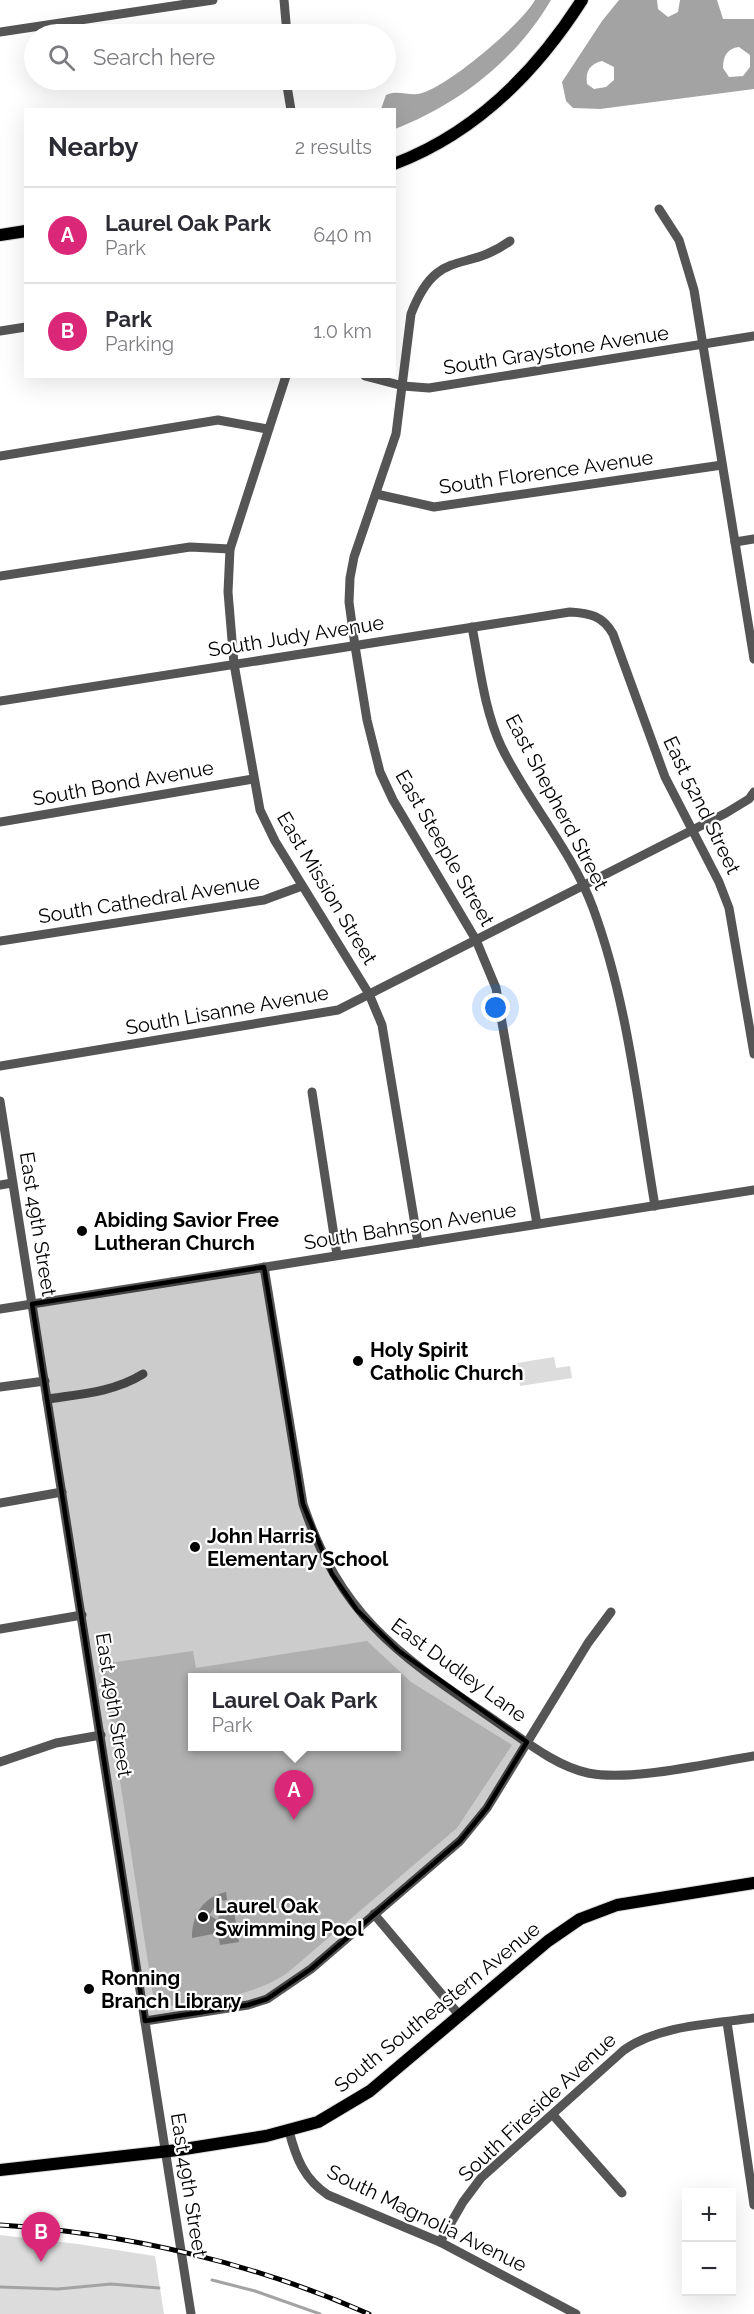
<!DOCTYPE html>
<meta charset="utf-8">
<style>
body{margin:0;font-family:Raleway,sans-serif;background:#f7f7f7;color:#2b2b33}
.controls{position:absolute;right:18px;bottom:18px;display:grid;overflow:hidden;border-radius:0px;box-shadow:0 6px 24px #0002}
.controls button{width:54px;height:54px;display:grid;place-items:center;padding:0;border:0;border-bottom:2px solid #e1e1e2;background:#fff;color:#2b2b33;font:30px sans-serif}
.you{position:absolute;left:496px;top:1008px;width:21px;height:21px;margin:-15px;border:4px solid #fff;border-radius:50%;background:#1a73e8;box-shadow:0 0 0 9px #1a73e833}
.badge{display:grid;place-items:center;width:39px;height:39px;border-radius:50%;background:#db2777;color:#fff;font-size:20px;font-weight:700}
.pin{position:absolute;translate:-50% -50px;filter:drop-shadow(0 2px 3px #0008)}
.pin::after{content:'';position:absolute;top:32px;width:21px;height:18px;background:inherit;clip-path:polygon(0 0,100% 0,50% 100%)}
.popup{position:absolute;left:188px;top:1673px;width:213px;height:78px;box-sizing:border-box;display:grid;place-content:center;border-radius:0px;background:#fff;filter:drop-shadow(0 2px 4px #0005);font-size:20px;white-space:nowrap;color:#7c7c81}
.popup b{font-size:22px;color:#2b2b33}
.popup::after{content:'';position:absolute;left:50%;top:100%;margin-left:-12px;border:12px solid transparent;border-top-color:#fff}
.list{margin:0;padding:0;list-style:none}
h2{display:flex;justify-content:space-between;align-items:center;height:78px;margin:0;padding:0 24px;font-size:26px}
h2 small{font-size:20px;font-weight:400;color:#7c7c81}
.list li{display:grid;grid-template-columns:39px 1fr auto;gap:18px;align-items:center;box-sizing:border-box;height:96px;padding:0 24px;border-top:2px solid #e1e1e2}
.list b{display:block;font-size:22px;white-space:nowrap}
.list p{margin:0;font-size:20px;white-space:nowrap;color:#7c7c81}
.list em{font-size:20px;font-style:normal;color:#7c7c81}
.icon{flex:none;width:33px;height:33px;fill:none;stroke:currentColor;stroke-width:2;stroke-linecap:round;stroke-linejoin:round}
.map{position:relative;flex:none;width:754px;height:2314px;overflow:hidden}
.search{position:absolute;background:#fff;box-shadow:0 6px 24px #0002;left:24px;top:24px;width:372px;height:66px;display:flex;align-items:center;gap:15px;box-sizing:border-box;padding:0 21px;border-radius:33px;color:#7c7c81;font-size:22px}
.panel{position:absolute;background:#fff;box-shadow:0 6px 24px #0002;left:24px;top:108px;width:372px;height:270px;border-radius:0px}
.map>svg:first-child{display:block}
</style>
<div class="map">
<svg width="754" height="2314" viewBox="0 0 754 2314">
<rect width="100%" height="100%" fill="#fff"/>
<g fill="#dcdcdc" fill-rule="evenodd">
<path d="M554 1357 556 1368 570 1366 572 1378 520 1386 517 1363Z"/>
<path d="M367 1641 411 1682 512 1745 457 1828 286 1974C247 1999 200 2001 155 2008L102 1664 193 1651 196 1668ZM192 1678H396V1746H192Z"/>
<path d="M0 2235 78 2244 155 2256 164 2314H0Z"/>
</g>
<g fill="#a3a3a3" fill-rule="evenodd">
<path d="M535 0H551C516 60 459 104 395 129L394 110 381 109 386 95C398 89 410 97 422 93 449 85 521 25 535 0Z"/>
<path d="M619 0H657L658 9 668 17 678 12 680 0H717L723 19H754V89L600 109 573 108 566 101 562 82 602 21ZM739 47 750 55V67L743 76 729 77 723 68C723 57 727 48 739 47ZM602 61 614 67V80L606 87 594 89 587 84C585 71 590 64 602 61Z"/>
<path d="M226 1892 227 1900 219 1901 209 1915 217 1920 221 1914 234 1912 239 1942 220 1945 218 1933 192 1938C192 1915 203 1897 226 1892Z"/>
</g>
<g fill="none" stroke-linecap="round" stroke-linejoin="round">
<g stroke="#a3a3a3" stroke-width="3">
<path d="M212 2280 255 2291 320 2314"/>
<path d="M0 2287 58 2289 111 2284 159 2288"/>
</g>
<defs>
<g id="major">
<path d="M394 164C476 133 536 72 582 0"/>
<path d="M0 235 26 231"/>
<path d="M0 2170 178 2150 266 2136 318 2122 370 2091 548 1941 580 1919 617 1905 754 1883"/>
</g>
</defs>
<use href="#major" stroke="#dbdbdb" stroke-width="14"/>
<g stroke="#555" stroke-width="9">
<path d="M284 0 287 34"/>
<path d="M0 32 213 0"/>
<path d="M286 80 291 110"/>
<path d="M659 209 679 240 694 290 754 659"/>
<path d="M510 241C465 274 437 246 411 314L396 434 354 557 350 578 349 602 355 646 367 720 380 772 393 800 476 940 496 988 537 1224"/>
<path d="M0 331 26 327"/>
<path d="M286 376 230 549 228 592 234 664 260 810 275 841 369 994 382 1025 418 1243"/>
<path d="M365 376 403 386 429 388 754 336"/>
<path d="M0 456 218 420 267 429"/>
<path d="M376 494 434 507 722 465"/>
<path d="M735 542 754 539"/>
<path d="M0 576 190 547 230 549"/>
<path d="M472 627C480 667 484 709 501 746 528 802 571 849 593 908 628 1003 638 1106 655 1206"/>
<path d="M0 701 570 612C590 613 603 616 613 634L665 777 719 882 729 908 754 1054"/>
<path d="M0 822 253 779"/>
<path d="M0 941 264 900 302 886"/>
<path d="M0 1066 338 1010 726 813 749 799 754 792"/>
<path d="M312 1092 337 1255"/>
<path d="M0 1101 191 2314"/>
<path d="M0 1185 12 1183"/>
<path d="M264 1267 303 1504C342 1620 401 1656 497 1722 524 1740 555 1766 588 1773 630 1782 709 1763 754 1756"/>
<path d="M0 1309 754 1190"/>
<path d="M0 1387 45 1381"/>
<path d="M47 1399C81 1394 114 1392 143 1374"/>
<path d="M0 1503 62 1492"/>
<path d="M0 1629 82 1615"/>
<path d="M0 1762 56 1743 101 1735"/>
<path d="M374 1914 460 2016"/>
<path d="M145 2021 248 2005 267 1999 311 1969 460 1841 487 1808 588 1643 611 1612"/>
<path d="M727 2022 754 2205"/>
<path d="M553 2115 622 2193"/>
<path d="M289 2131C296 2158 304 2179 328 2195L440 2242 576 2314"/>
<path d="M440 2242 463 2202 481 2178 624 2050C659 2025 712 2024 754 2018"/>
</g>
<use href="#major" stroke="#000" stroke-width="12"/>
<defs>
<path id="rail" d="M0 2225C126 2233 254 2263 369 2314"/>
</defs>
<use href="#rail" stroke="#000" stroke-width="5"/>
<use href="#rail" stroke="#fff" stroke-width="3" stroke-dasharray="9" stroke-linecap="butt"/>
</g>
<path fill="#000" fill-opacity="0.2" stroke="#000" stroke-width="4.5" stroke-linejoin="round" d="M264 1267 303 1504 332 1574 357 1610 399 1651 527 1742 487 1808 460 1841 311 1969 267 1999 248 2005 145 2021 32 1304Z"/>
<g fill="#000" stroke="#fff" stroke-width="2">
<circle cx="82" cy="1231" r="6"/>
<circle cx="358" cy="1361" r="6"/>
<circle cx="195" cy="1547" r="6"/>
<circle cx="203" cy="1917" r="6"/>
<circle cx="89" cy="1989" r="6"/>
</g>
<g text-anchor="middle" stroke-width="4.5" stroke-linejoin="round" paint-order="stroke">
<g font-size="20" fill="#000" stroke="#fff">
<text transform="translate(556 350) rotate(-9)" y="7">South Graystone Avenue</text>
<text transform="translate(546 472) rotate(-8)" y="7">South Florence Avenue</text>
<text transform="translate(296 636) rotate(-9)" y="7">South Judy Avenue</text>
<text transform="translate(123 783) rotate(-10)" y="7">South Bond Avenue</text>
<text transform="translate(557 802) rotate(62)" y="7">East Shepherd Street</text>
<text transform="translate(702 805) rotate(64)" y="7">East 52nd Street</text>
<text transform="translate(445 848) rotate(60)" y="7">East Steeple Street</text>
<text transform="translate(327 888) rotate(59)" y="7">East Mission Street</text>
<text transform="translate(149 899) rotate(-9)" y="7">South Cathedral Avenue</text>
<text transform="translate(227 1010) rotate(-10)" y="7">South Lisanne Avenue</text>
<text transform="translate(38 1224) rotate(81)" y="7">East 49th Street</text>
<text transform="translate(410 1226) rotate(-9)" y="7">South Bahnson Avenue</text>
<text transform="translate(459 1670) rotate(36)" y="7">East Dudley Lane</text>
<text transform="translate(114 1705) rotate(81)" y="7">East 49th Street</text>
<text transform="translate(437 2007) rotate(-39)" y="7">South Southeastern Avenue</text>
<text transform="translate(537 2107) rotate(-43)" y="7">South Fireside Avenue</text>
<text transform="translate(189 2185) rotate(81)" y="7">East 49th Street</text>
<text transform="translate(427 2218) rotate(26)" y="7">South Magnolia Avenue</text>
</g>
<g font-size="20" font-weight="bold" fill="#000" stroke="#fff" text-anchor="start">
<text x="94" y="1227">Abiding Savior Free<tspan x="94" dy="23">Lutheran Church</tspan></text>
<text x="370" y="1357">Holy Spirit<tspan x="370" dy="23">Catholic Church</tspan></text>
<text x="207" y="1543">John Harris<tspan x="207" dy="23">Elementary School</tspan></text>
<text x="215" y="1913">Laurel Oak<tspan x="215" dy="23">Swimming Pool</tspan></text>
<text x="101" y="1985">Ronning<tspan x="101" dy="23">Branch Library</tspan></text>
</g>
</g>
</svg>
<div class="controls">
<button>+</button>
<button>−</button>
</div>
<div class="you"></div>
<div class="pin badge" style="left:294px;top:1820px">A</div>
<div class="popup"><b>Laurel Oak Park</b>Park</div>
<div class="pin badge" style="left:41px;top:2262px">B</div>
<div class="search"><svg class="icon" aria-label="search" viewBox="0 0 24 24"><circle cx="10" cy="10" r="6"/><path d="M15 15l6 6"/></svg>Search here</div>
<section class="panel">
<h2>Nearby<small>2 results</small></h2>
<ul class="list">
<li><span class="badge">A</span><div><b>Laurel Oak Park</b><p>Park</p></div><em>640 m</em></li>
<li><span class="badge">B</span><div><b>Park</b><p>Parking</p></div><em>1.0 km</em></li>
</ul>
</section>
</div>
